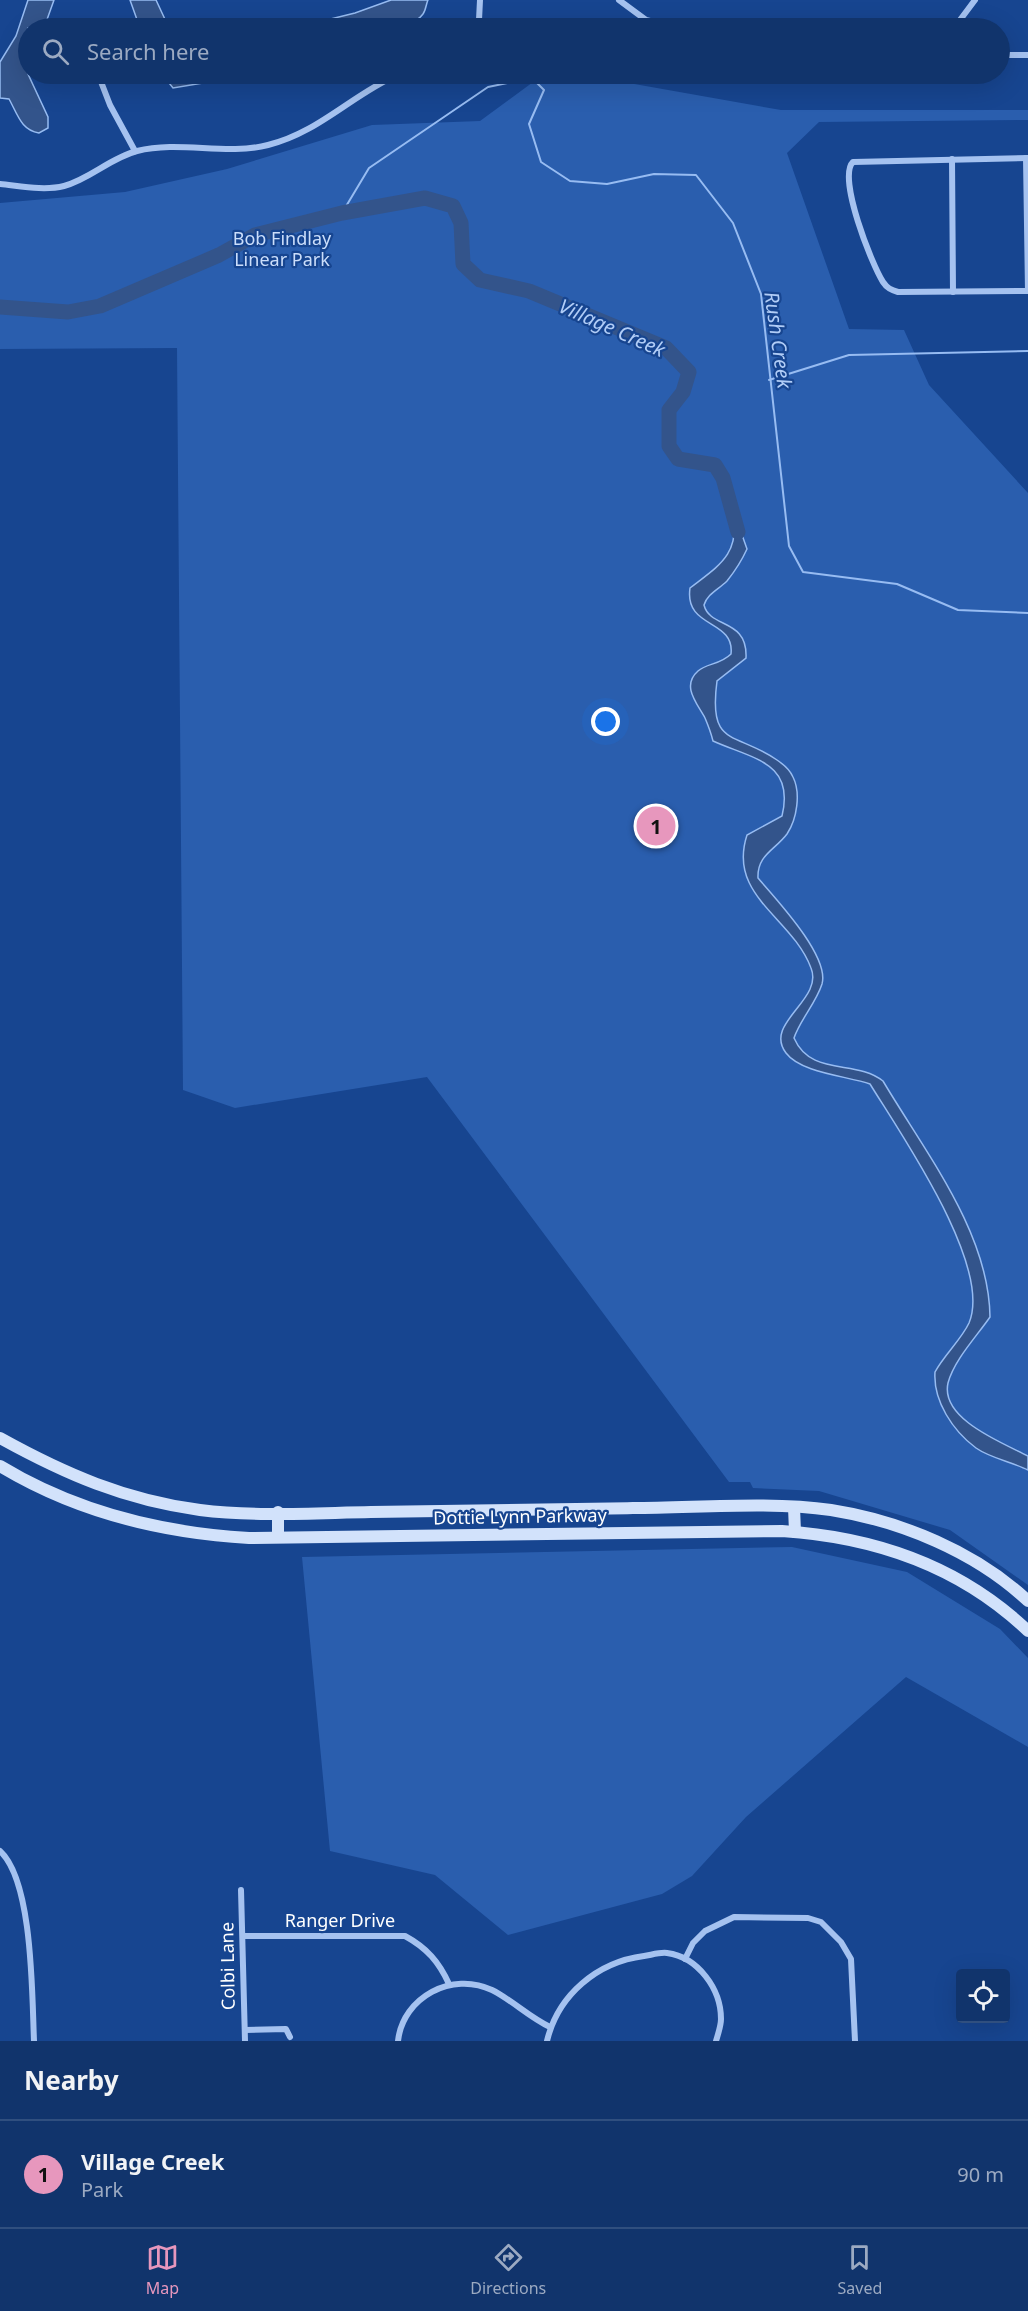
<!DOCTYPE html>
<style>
body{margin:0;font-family:"Noto Sans",sans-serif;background:#1a3c72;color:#f1f3f6}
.controls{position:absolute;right:18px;bottom:18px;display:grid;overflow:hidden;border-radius:6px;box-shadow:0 6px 24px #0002}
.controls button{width:54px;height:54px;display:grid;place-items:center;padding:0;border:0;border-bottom:2px solid #304f7f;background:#11346c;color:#f1f3f6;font:30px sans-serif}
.you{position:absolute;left:606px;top:722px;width:21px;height:21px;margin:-15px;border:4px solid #fff;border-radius:50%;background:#1a73e8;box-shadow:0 0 0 9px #1a73e833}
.badge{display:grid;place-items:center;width:39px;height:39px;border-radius:50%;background:#e797bd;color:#111;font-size:20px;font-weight:700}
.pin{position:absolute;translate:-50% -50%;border:3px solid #fff;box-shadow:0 2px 6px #0006}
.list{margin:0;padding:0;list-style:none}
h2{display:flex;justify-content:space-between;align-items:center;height:78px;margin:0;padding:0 24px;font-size:26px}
h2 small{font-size:20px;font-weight:400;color:#9caac2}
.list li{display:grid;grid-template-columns:39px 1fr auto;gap:18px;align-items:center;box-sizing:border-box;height:108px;padding:0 24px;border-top:2px solid #304f7f}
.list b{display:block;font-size:22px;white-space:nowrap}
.list p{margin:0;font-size:20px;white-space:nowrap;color:#9caac2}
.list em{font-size:20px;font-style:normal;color:#9caac2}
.icon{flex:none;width:33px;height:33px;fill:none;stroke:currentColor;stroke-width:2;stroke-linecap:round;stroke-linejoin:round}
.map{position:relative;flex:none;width:1028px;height:2041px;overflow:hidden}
.search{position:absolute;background:#11346c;box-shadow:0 6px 24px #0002;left:18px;right:18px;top:18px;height:66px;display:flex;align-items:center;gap:15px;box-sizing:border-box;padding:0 21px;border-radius:33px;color:#9caac2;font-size:22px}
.sheet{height:186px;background:#11346c}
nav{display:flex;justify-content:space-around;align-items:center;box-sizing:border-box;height:84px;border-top:2px solid #304f7f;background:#11346c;font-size:16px;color:#9caac2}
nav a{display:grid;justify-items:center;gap:3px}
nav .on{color:#e797bd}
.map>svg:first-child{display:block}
</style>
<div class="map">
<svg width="1028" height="2041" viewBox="0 0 1028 2041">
<rect width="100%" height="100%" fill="#174590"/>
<g fill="#2a5eae">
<path d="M544 74H578L781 110H1028V120L819 122 787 153 849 329 904 330 929 385 1028 493V1585L950 1530 819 1491 753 1488 750 1482H729L427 1077 235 1108 183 1090 177 348 0 349V203L125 192 227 169 372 125 480 121Z"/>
<path d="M792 1547 907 1572 1000 1629 1028 1658V1747L906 1677 746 1817 692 1876 662 1894 508 1935 435 1875 330 1851 302 1557Z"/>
</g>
<g fill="#33548b" stroke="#97bcf2" stroke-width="1.5">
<path d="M28 0H54L44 28H28V74L48 117V128L39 133C21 130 18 115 9 99L0 98V62L16 36Z"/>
<path d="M130 0H156L169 28H140Z"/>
<path d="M391 0H428C426 4 426 10 423 14 407 37 322 29 294 28L355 13Z"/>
<path d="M162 74H234L209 82 173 88Z"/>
<path d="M734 512 747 549C742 560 735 571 727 581 719 589 707 594 704 605 710 629 748 618 746 658L717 681C708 748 735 731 777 760 783 764 790 770 793 777 801 793 797 819 787 834 775 850 757 855 758 878 775 898 830 956 822 984 816 1003 800 1020 794 1038 811 1077 856 1059 883 1081 925 1152 989 1232 990 1317 977 1336 954 1360 948 1383 940 1419 1003 1443 1028 1456V1470C1012 1462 990 1458 976 1448 953 1431 933 1401 935 1372 944 1355 961 1340 969 1323 993 1266 900 1133 870 1084 847 1076 801 1073 786 1053 763 1023 824 1000 811 968 792 917 727 896 747 835L782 816C795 762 753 759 713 741 711 733 708 725 705 718 697 703 681 686 698 671 707 663 720 665 731 654 735 619 684 629 690 588 721 564 739 555 734 512Z"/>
</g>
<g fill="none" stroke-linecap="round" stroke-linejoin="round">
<g stroke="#97bcf2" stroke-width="2">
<path d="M342 213 369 168 488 87 532 78 544 90 529 124 541 162 570 181 607 184 654 174 696 175 733 223 761 294 789 546 803 572 897 584 958 610 1028 613"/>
<path d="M769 380 849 355 1028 351"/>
</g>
<path stroke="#33548b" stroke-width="15" d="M0 307 68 312 100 306 219 255 255 235 342 213 425 198 453 206 461 223 463 264 480 280 529 291 666 348 689 372 683 392 669 410V446L678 459 715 465 723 478 738 532"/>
<g stroke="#a5c2f0" stroke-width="6">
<path d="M619 0 646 20 666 25"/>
<path d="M476 28 479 20 480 0"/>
<path d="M954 28 975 0"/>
<path d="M1000 55H1028"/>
<path d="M98 74 110 105 135 151"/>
<path d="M1026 158 1028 291"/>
<path d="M1028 158 853 162C837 177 872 265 883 282 887 288 891 290 898 292L1028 291"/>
<path d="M952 159 953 292"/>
<path d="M0 184C20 186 44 191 64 186 90 179 110 158 137 151 180 140 225 156 268 145 318 133 353 94 399 74"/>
<path d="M0 1851C33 1881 32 1996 34 2041"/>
<path d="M241 1890 245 2041"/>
<path d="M243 1936H405C427 1948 439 1962 449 1984"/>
<path d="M685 1959 693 1943 705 1931 734 1917 808 1918 821 1922 841 1942 851 1959 855 2041"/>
<path d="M245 2030 286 2029 290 2037"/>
<path d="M398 2041C403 1997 452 1971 492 1990 512 2000 529 2017 550 2027"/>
<path d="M547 2041C558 1995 597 1962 644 1956 651 1955 660 1952 667 1953 698 1957 721 1989 721 2019 721 2026 718 2034 716 2041"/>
</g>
<g stroke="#d2e2fb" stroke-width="12">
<path d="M0 1438C65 1474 125 1500 200 1510 256 1517 315 1513 371 1512 459 1511 546 1510 633 1508 696 1508 770 1501 831 1510 901 1521 976 1552 1028 1601"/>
<path d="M0 1466C76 1512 162 1533 249 1538L782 1531C875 1537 960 1566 1028 1631"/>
<path d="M794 1507 795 1532"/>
<path d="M278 1512V1537"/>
</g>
</g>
<g text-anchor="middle" stroke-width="4.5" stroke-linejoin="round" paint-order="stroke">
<g font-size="18" fill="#cbdefb" stroke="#174590">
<text x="282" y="245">Bob Findlay<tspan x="282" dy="21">Linear Park</tspan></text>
</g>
<g font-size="18" fill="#fff" stroke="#174590">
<text transform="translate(520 1517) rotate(-1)" y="6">Dottie Lynn Parkway</text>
<text x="340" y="1927">Ranger Drive</text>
<text transform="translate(228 1966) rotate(-91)" y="6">Colbi Lane</text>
</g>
<g font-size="20" font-style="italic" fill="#b1cdf7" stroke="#174590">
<text transform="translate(612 328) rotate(24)" y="7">Village Creek</text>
<text transform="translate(778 340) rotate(82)" y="7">Rush Creek</text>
</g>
</g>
</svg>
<div class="controls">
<button><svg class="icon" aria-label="locate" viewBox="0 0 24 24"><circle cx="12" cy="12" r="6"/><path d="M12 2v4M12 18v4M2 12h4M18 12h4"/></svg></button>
</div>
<div class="you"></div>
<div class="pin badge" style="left:656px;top:826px">1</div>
<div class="search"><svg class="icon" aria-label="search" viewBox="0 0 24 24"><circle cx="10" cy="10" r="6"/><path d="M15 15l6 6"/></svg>Search here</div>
</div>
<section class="sheet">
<h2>Nearby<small></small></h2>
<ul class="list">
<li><span class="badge">1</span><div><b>Village Creek</b><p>Park</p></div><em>90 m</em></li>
</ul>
</section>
<nav>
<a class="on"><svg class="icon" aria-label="map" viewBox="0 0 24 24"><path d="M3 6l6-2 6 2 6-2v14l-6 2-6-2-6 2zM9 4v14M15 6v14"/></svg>Map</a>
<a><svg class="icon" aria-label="directions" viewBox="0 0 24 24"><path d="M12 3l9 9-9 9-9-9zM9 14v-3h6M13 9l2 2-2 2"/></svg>Directions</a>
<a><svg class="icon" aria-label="saved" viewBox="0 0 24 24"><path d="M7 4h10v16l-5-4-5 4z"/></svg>Saved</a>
</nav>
